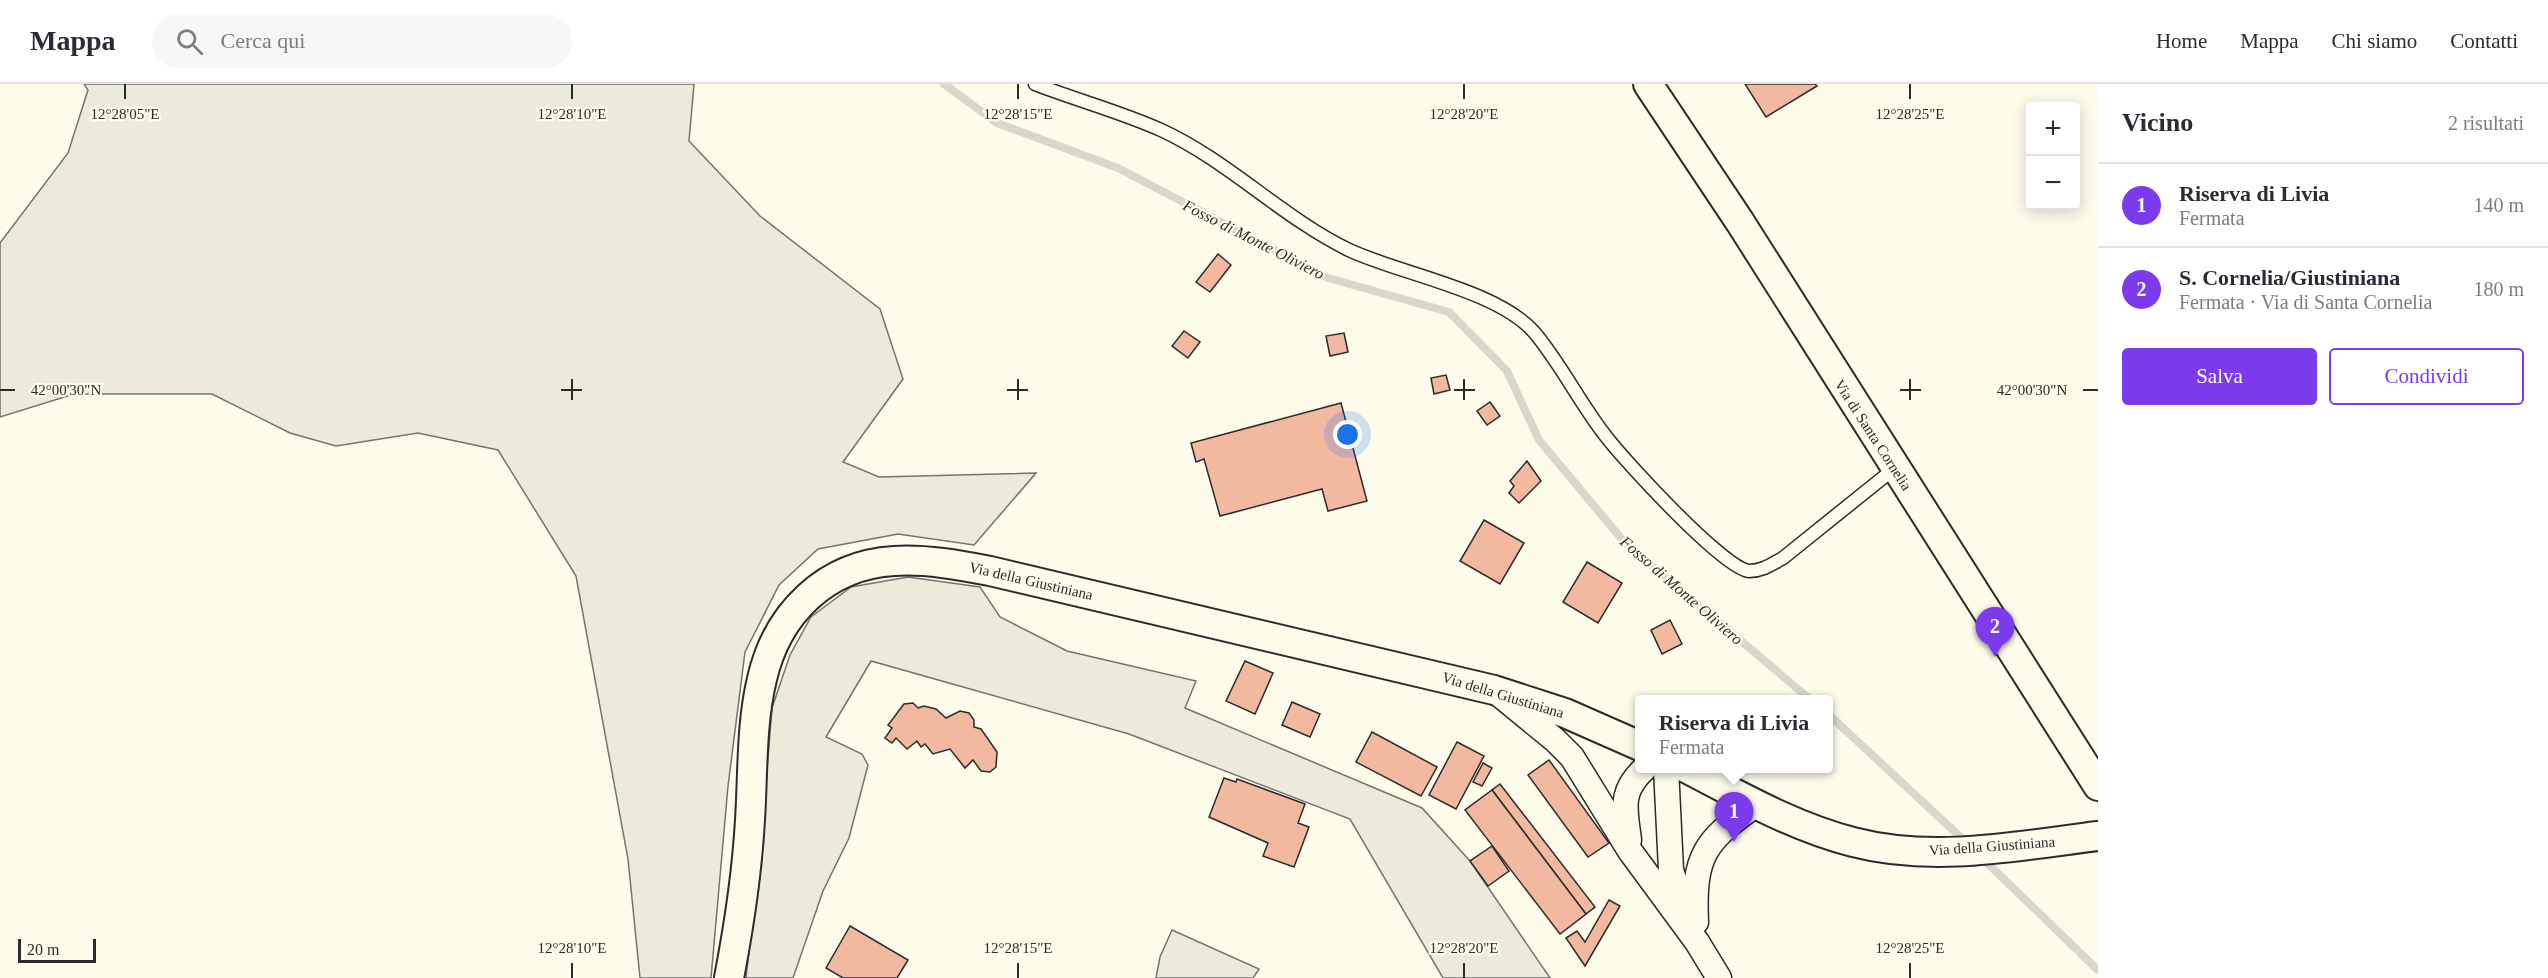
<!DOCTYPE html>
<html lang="it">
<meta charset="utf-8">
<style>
body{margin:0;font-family:"Times New Roman",serif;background:#f7f7f7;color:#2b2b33}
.controls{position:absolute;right:18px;top:18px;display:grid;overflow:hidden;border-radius:6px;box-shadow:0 3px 15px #0003}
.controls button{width:54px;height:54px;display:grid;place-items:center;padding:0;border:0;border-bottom:2px solid #e1e1e2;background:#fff;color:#2b2b33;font:30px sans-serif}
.scale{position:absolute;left:18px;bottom:15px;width:78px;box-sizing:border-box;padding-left:6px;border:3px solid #2b2b2b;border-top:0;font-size:16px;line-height:21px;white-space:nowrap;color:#2b2b2b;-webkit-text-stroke:4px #fdfbea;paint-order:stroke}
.you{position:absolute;left:1348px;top:351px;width:21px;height:21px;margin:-15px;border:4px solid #fff;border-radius:50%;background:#1a73e8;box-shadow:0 0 0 9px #1a73e833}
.badge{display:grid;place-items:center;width:39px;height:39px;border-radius:50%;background:#7c3aed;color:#fff;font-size:20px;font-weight:700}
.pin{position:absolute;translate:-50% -50px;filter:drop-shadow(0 2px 3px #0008)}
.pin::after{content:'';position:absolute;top:32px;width:21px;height:18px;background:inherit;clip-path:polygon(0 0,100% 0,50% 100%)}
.popup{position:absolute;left:1635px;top:611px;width:198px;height:78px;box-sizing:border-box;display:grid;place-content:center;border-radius:6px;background:#fff;filter:drop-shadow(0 2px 4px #0005);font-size:20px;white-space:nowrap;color:#7c7c81}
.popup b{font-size:22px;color:#2b2b33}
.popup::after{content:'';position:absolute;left:50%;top:100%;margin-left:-12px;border:12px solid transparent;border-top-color:#fff}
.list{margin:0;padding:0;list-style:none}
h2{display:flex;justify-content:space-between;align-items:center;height:78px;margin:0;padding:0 24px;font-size:26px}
h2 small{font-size:20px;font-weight:400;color:#7c7c81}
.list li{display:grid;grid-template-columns:39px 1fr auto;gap:18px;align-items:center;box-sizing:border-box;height:84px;padding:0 24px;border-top:2px solid #e1e1e2}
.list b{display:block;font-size:22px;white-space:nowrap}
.list p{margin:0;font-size:20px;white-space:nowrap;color:#7c7c81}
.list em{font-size:20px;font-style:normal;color:#7c7c81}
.actions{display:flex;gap:12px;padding:18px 24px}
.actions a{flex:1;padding:14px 0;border:2px solid #7c3aed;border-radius:6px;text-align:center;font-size:21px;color:#7c3aed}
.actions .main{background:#7c3aed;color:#fff}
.icon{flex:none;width:33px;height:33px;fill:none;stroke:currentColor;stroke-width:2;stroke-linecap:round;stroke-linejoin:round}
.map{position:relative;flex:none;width:2098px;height:894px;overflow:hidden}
header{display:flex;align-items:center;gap:36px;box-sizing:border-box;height:84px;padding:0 30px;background:#fff;border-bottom:2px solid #e1e1e2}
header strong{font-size:28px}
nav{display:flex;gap:33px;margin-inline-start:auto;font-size:21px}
.search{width:420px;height:54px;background:#f7f7f7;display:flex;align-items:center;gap:15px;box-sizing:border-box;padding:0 21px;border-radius:33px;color:#7c7c81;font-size:22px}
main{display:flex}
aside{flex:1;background:#fff}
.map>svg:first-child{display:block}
</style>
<header>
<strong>Mappa</strong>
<div class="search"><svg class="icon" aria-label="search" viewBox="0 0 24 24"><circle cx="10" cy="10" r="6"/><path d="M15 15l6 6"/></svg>Cerca qui</div>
<nav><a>Home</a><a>Mappa</a><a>Chi siamo</a><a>Contatti</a></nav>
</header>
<main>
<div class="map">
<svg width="2098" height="894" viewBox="0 0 2098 894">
<rect width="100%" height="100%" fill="#fdfbea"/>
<g fill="#ecebdb" stroke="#74746e" stroke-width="1.5">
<path d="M84 0H694L689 57 760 132 880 225 903 295 843 378 879 393 1036 389 974 461 898 450 818 465 779 501 745 568 728 702 711 894H640L628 775 576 492 498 366 418 349 336 362 290 349 212 310H74L0 333V159L68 69 88 6Z"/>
<path d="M908 493 980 503 1000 533 1067 567 1196 597 1185 624 1422 724 1470 777 1550 894H1443L1350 735 1129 650 871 577 826 653 862 670 868 681 849 754 823 807 793 894H746L761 760 772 624 790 571 811 533 851 503Z"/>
<path d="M1172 846 1259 885 1253 894H1156L1160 873Z"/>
</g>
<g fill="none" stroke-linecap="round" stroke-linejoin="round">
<g stroke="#d8d7c9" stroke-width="8">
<path d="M944 0 997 39 1118 84 1328 194 1449 228 1507 287 1539 356 1625 459 1811 616"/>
<path d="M1828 630 1968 760"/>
<path d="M1983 775 2098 886"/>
</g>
</g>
<g fill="#f2b8a0" stroke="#2b2b2b" stroke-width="1.5">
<path d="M1745 0H1815L1817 2 1766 33Z"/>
<path d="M1218 170 1231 181 1210 208 1196 198Z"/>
<path d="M1184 247 1200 258 1188 274 1172 262Z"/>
<path d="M1344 249 1348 268 1330 272 1326 252Z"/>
<path d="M1446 291 1450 306 1434 310 1431 294Z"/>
<path d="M1490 318 1500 332 1487 341 1477 327Z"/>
<path d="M1341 319 1367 417 1328 427 1322 405 1220 432 1204 375 1196 378 1191 359Z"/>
<path d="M1527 377 1541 397 1519 419 1509 409 1514 402 1510 397Z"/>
<path d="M1484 436 1524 459 1500 500 1460 477Z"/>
<path d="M1587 478 1622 499 1598 539 1563 518Z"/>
<path d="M1670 536 1682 560 1662 570 1651 546Z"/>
<path d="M1245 577 1273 589 1255 630 1226 617Z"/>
<path d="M1292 618 1320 630 1310 653 1282 641Z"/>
<path d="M913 619 918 624 924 622 936 625 946 634 960 627 969 629 974 636V643L981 645 997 668 996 683 990 688 981 687 973 676 965 684 950 665 933 670 925 660 921 663 917 657 907 665 896 654 892 659 885 654 892 644 888 641 904 620Z"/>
<path d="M1372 648 1437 683 1421 712 1356 678Z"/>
<path d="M1457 658 1484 672 1456 725 1429 711Z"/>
<path d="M1549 676 1609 759 1588 773 1528 691Z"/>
<path d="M1483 679 1492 684 1482 702 1473 698Z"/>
<path d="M1224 694 1236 698 1237 695 1305 720 1298 739 1309 743 1294 783 1263 772 1268 759 1209 733Z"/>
<path d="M1500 700 1595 823 1586 830 1492 706Z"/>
<path d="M1492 706 1586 830 1560 850 1465 726Z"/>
<path d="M1492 762 1509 787 1488 802 1470 777Z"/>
<path d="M1609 816 1620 822 1585 882 1566 854 1577 847 1585 858Z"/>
<path d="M850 842 908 876 897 894H843L826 884Z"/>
</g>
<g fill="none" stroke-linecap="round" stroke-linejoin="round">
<defs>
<path id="service" d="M1035 0C1076 16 1121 28 1161 46 1227 76 1283 134 1349 166 1400 190 1497 206 1534 248 1562 281 1581 322 1608 355 1627 379 1724 485 1749 487 1763 487 1772 480 1783 474L1895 384"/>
<g id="minor">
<path d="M1500 611 1555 656 1572 673 1630 767 1697 858 1719 894"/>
<path d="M1666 684 1671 786 1685 828"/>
<path d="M1629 756C1625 724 1619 708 1645 684"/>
<path d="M1696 838C1693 772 1704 757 1757 720"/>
</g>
<g id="tertiary">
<path d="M1648 0 1740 138 2098 702"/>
<path d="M1686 684C1740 712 1794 743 1853 758 1933 779 2018 762 2098 752"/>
<path d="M729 894C739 842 747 789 750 736 753 689 751 640 762 595 777 529 826 481 894 477 926 475 959 481 990 487L1494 606 1565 629 1640 662"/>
</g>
</defs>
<use href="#service" stroke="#2b2b2b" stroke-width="15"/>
<use href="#minor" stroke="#2b2b2b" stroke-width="27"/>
<use href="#tertiary" stroke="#2b2b2b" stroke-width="32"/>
<use href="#service" stroke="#fdfbea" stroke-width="12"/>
<use href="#minor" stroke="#fdfbea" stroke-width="24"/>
<use href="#tertiary" stroke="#fdfbea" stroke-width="28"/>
</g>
<path fill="none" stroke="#2b2b2b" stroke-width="2" d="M125 0V15M572 0V15M1018 0V15M1464 0V15M1910 0V15M572 295V316M1018 295V316M1464 295V316M1910 295V316M0 306H15M561 306H582M1007 306H1028M1454 306H1475M1900 306H1921M2083 306H2098M572 879V894M1018 879V894M1464 879V894M1910 879V894"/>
<g text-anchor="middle" stroke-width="4.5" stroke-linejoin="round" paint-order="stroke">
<g font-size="15" fill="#2b2b2b" stroke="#fdfbea">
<text transform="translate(1873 351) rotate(57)" y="5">Via di Santa Cornelia</text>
<text transform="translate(1031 497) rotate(13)" y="5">Via della Giustiniana</text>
<text transform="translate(1503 611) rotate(17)" y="5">Via della Giustiniana</text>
<text transform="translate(1992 762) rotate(-4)" y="5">Via della Giustiniana</text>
</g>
<g font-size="16" font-style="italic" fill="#2b2b2b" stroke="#fdfbea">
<text transform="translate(1254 155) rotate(27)" y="6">Fosso di Monte Oliviero</text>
<text transform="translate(1682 506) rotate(41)" y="6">Fosso di Monte Oliviero</text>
</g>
</g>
<g font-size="15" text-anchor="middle" fill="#2b2b2b" stroke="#fdfbea" stroke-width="4.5" stroke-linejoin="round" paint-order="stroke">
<text x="125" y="35">12°28'05"E</text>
<text x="572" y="35">12°28'10"E</text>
<text x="1018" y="35">12°28'15"E</text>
<text x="1464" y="35">12°28'20"E</text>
<text x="1910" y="35">12°28'25"E</text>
<text x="66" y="311">42°00'30"N</text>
<text x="2032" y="311">42°00'30"N</text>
<text x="572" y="869">12°28'10"E</text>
<text x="1018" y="869">12°28'15"E</text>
<text x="1464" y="869">12°28'20"E</text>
<text x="1910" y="869">12°28'25"E</text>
</g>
</svg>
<div class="controls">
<button>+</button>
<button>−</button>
</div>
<div class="scale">20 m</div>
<div class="you"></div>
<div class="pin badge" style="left:1734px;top:758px">1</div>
<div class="popup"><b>Riserva di Livia</b>Fermata</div>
<div class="pin badge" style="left:1995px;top:573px">2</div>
</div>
<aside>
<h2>Vicino<small>2 risultati</small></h2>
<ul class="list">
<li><span class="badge">1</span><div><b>Riserva di Livia</b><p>Fermata</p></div><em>140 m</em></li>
<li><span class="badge">2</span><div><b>S. Cornelia/Giustiniana</b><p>Fermata · Via di Santa Cornelia</p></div><em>180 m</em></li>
</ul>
<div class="actions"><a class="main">Salva</a><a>Condividi</a></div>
</aside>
</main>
